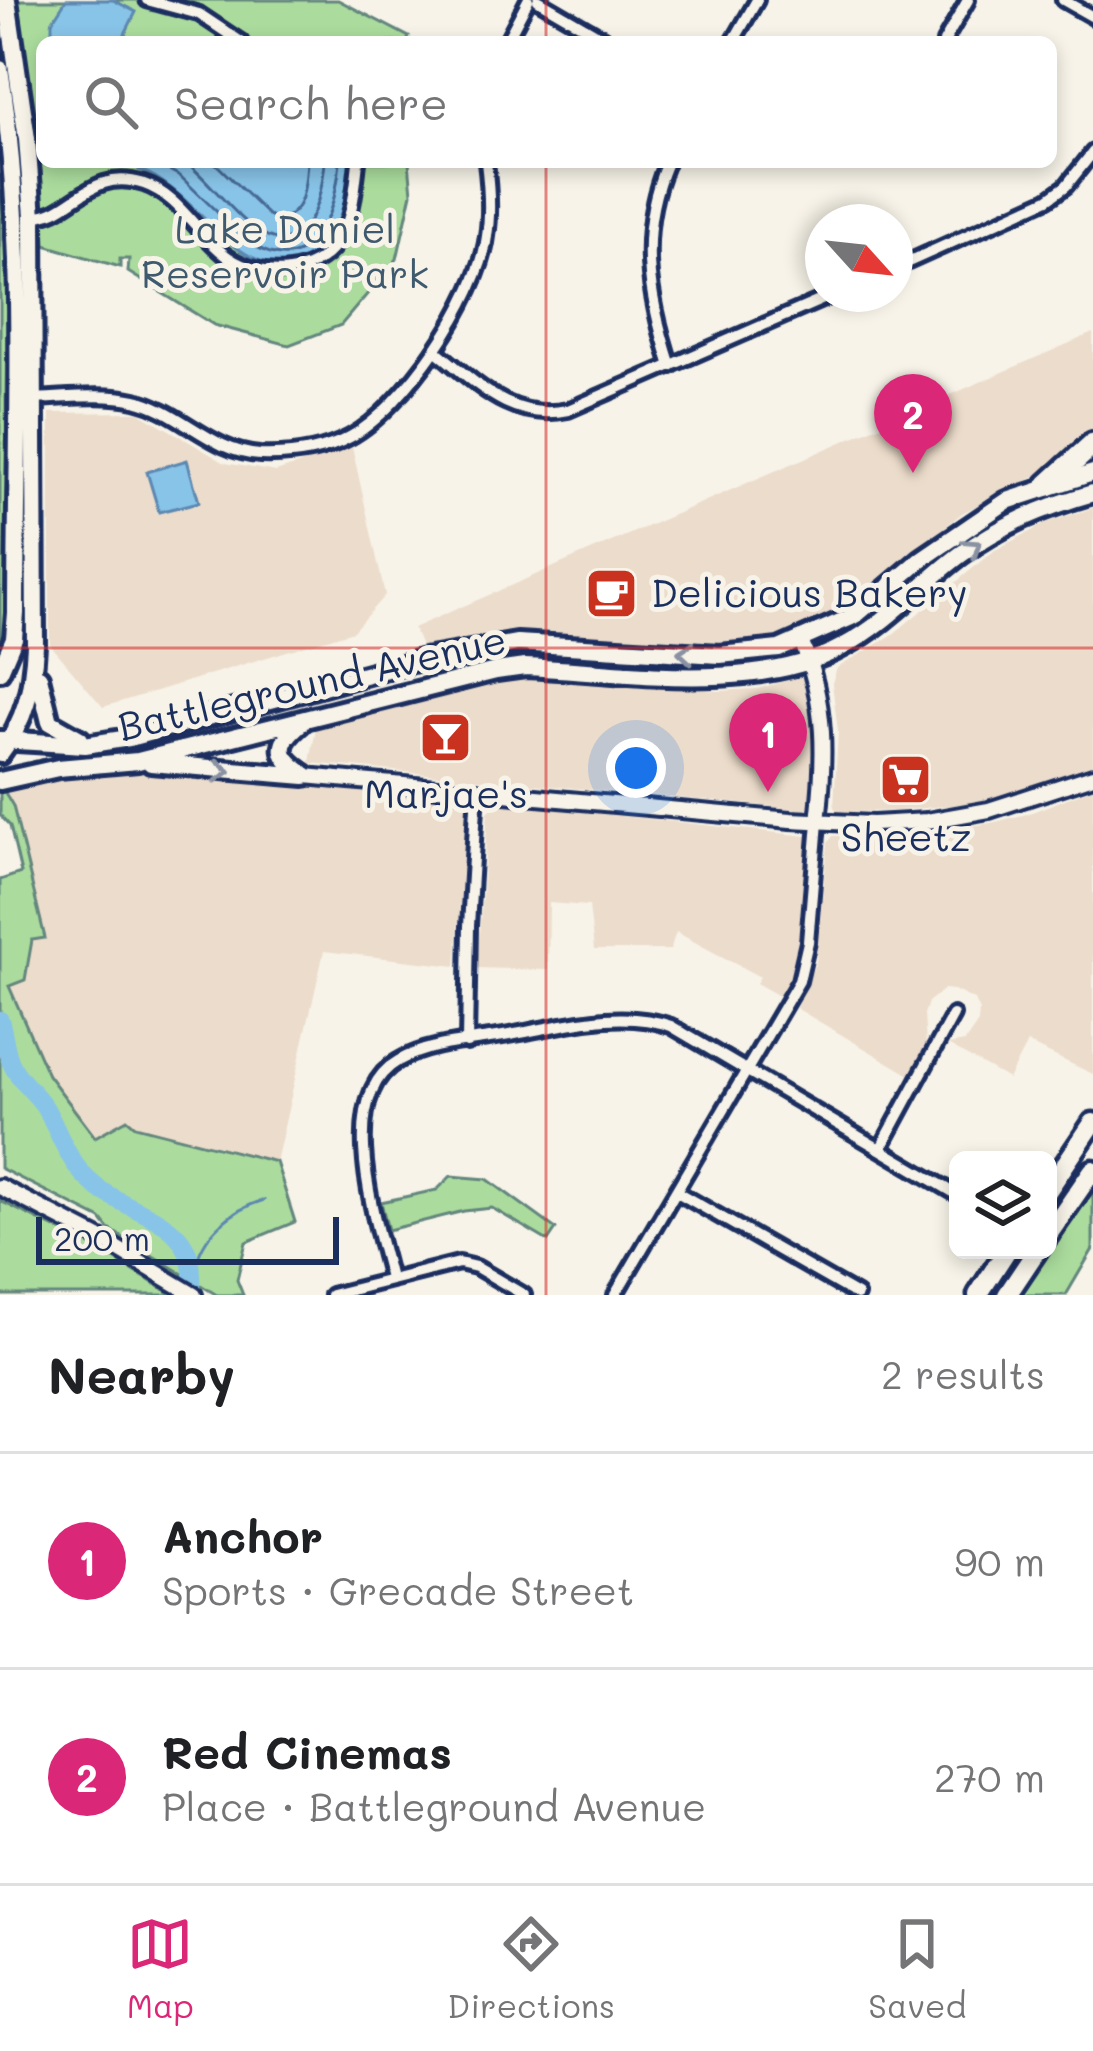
<!DOCTYPE html>
<meta charset="utf-8">
<style>
body{margin:0;font-family:Mali,sans-serif;background:#f2f2f2;color:#202124}
.controls{position:absolute;right:36px;bottom:36px;display:grid;overflow:hidden;border-radius:18px;box-shadow:0 6px 18px #0003}
.controls button{width:108px;height:108px;display:grid;place-items:center;padding:0;border:0;border-bottom:3px solid #e0e0e0;background:#fff;color:#202124;font:60px sans-serif}
.compass{position:absolute;left:805px;top:204px;width:108px;height:108px;border-radius:50%;background:#fff;box-shadow:0 6px 18px #0003;rotate:117deg}
.scale{position:absolute;left:36px;bottom:30px;width:303px;box-sizing:border-box;padding-left:12px;border:6px solid #1b2f5e;border-top:0;font-size:33px;line-height:42px;white-space:nowrap;color:#1b2f5e;-webkit-text-stroke:9px #f7f3e8;paint-order:stroke}
.you{position:absolute;left:636px;top:768px;width:42px;height:42px;margin:-30px;border:9px solid #fff;border-radius:50%;background:#1a73e8;box-shadow:0 0 0 18px #1a73e833}
.badge{display:grid;place-items:center;width:78px;height:78px;border-radius:50%;background:#db2777;color:#fff;font-size:39px;font-weight:700}
.pin{position:absolute;translate:-50% -99px;filter:drop-shadow(0 3px 6px #0008)}
.pin::after{content:'';position:absolute;top:63px;width:42px;height:36px;background:inherit;clip-path:polygon(0 0,100% 0,50% 100%)}
.list{margin:0;padding:0;list-style:none}
h2{display:flex;justify-content:space-between;align-items:center;height:156px;margin:0;padding:0 48px;font-size:51px}
h2 small{font-size:39px;font-weight:400;color:#757577}
.list li{display:grid;grid-template-columns:78px 1fr auto;gap:36px;align-items:center;box-sizing:border-box;height:216px;padding:0 48px;border-top:3px solid #e0e0e0}
.list b{display:block;font-size:45px;white-space:nowrap}
.list p{margin:0;font-size:39px;white-space:nowrap;color:#757577}
.list em{font-size:39px;font-style:normal;color:#757577}
.icon{flex:none;width:66px;height:66px;fill:none;stroke:currentColor;stroke-width:2;stroke-linecap:round;stroke-linejoin:round}
.map{position:relative;flex:none;width:1093px;height:1295px;overflow:hidden}
.search{position:absolute;background:#fff;box-shadow:0 6px 18px #0003;left:36px;right:36px;top:36px;height:132px;display:flex;align-items:center;gap:30px;box-sizing:border-box;padding:0 42px;border-radius:18px;color:#757577;font-size:45px}
.sheet{height:588px;background:#fff}
nav{display:flex;justify-content:space-around;align-items:center;box-sizing:border-box;height:168px;border-top:3px solid #e0e0e0;background:#fff;font-size:33px;color:#757577}
nav a{display:grid;justify-items:center;gap:6px}
nav .on{color:#db2777}
.map>svg:first-child{display:block}
</style>
<div class="map">
<svg width="1093" height="1295" viewBox="0 0 1093 1295">
<rect width="100%" height="100%" fill="#f7f3e8"/>
<filter id="ink" filterUnits="userSpaceOnUse"><feTurbulence type="fractalNoise" baseFrequency=".00833" numOctaves="2"/><feDisplacementMap in="SourceGraphic" scale="24" xChannelSelector="R" yChannelSelector="G"/><feConvolveMatrix kernelMatrix="1 2 1 2 8 2 1 2 1" color-interpolation-filters="sRGB"/></filter>
<g filter="url(#ink)">
<g fill="#ecdccb">
<path d="M1093 333V436L1068 460 962 513 867 591 814 623 775 637 720 643 510 632 423 651 413 628Z"/>
<path d="M139 412 225 463 276 472 352 447 385 595 353 631 103 707 50 644V413Z"/>
<path d="M1093 508V764L1033 788 972 803 896 811 838 812 834 807 838 731 832 683 837 668 892 635 995 550 1049 522Z"/>
<path d="M800 677 808 681 816 747 812 801 806 810 310 763 316 727 481 684 538 678 719 691 757 689Z"/>
<path d="M147 770 460 799 466 806 456 966 324 951 276 1162 135 1126 127 1119 95 1138 48 1075 9 986 32 940 45 937 13 806 4 791 44 780Z"/>
<path d="M1093 788V1074L1027 1043 1008 1079 948 1045 965 1042 978 1023 979 1011 974 1000 954 990 944 989 928 1002 924 1014 926 1046 910 1075 796 1008 816 962 828 843 833 836H902L991 823 1027 814Z"/>
<path d="M497 803 807 836 796 965 781 997 756 983 760 977 676 932 670 950H594L589 906 549 903 548 970 477 968 488 812Z"/>
</g>
<g fill="#abdc9d" stroke="#63867e" stroke-width="3">
<path d="M18 0H338L409 37 407 42H42V162H409L412 193 397 259 341 325 289 345 214 325 128 272 129 259H120V267L45 245 41 171Z"/>
<path d="M0 118 9 183 6 391 8 636 0 655Z"/>
<path d="M4 791 13 806 45 938 32 940 25 980 9 986 48 1075 95 1137 127 1119 135 1126 276 1162 295 1222 246 1242 237 1280 243 1295H217L109 1229 101 1219 0 1168V880L21 873 10 826 0 815V793Z"/>
<path d="M451 1176 487 1179 556 1229 548 1241 492 1208 464 1211 388 1230 381 1202 437 1190Z"/>
<path d="M1093 1190V1249L1066 1295H1021Z"/>
<path d="M0 1201 98 1249 173 1295H0Z"/>
</g>
<g fill="#88c4e8" stroke="#5c88b1" stroke-width="3">
<path d="M66 0H113L136 12 121 42H52V22Z"/>
<path d="M143 162H352C349 198 345 241 308 258 238 291 200 190 139 170Z"/>
<path d="M187 460 199 502 159 512 147 472Z"/>
</g>
<g fill="none" stroke-linecap="round" stroke-linejoin="round">
<g stroke="#476b95" stroke-width="3">
<path d="M154 162 180 176 247 241C312 286 335 213 340 162"/>
<path d="M186 162C211 182 237 220 263 234 310 259 322 192 325 162"/>
<path d="M214 162 268 215 279 220C305 213 305 186 307 162"/>
</g>
<path stroke="#5c88b1" stroke-width="3" d="M195 1270C201 1234 231 1210 264 1200"/>
<path stroke="#88c4e8" stroke-width="18" d="M0 1020C5 1034 5 1052 12 1065 19 1081 37 1094 46 1109 57 1128 64 1150 77 1167 115 1221 204 1206 191 1295"/>
<defs>
<g id="minor">
<path d="M147 0 199 14 241 42"/>
<path d="M538 0 610 42"/>
<path d="M1063 0 1093 17"/>
<path d="M506 42 528 0"/>
<path d="M733 42 757 0"/>
<path d="M944 42 968 0"/>
<path d="M667 162C637 233 648 295 671 366"/>
<path d="M33 216C72 217 89 166 144 184 180 196 198 236 228 257 261 280 313 277 337 243 353 220 355 188 358 162"/>
<path d="M895 268 1048 199 1066 186 1093 152"/>
<path d="M435 350C477 383 510 422 568 410L835 294"/>
<path d="M33 399C65 398 104 393 135 400 180 410 211 452 260 455 291 456 322 452 350 437 404 408 480 297 487 236 491 212 489 186 486 162"/>
<path d="M467 1043 469 926 477 790"/>
<path d="M881 1148 953 1015"/>
<path d="M677 1192 857 1295"/>
<path d="M390 1279C377 1225 334 1097 398 1061 430 1042 479 1041 515 1034 566 1025 620 1009 671 1026L958 1195"/>
<path d="M331 1295 459 1263 476 1267 524 1295"/>
<path d="M615 1295 799 981 808 942 818 822"/>
</g>
<g id="tertiary">
<path d="M801 641C827 702 825 759 818 822"/>
<path d="M305 776 791 820 873 824 927 821 989 810 1093 776"/>
<path d="M0 1187 101 1239 194 1295"/>
</g>
<g id="primary">
<path d="M0 69C28 249 16 432 16 613L14 638 0 671"/>
<path d="M39 677 50 722 80 739"/>
<path d="M301 723C275 745 277 756 305 775"/>
<path d="M0 740 85 745 129 738 424 659 517 643 720 655 779 649 856 615 922 559 1007 501 1093 473"/>
<path d="M0 754C26 720 33 686 35 645L33 216 27 139 7 0"/>
<path d="M151 763 305 776"/>
<path d="M0 781 58 768 138 761 496 671 525 667C622 671 756 695 844 646 888 622 920 585 960 555 1001 525 1044 507 1093 493"/>
</g>
<g id="trunk">
<path d="M1048 1190 1093 1123"/>
<path d="M1048 1235 1093 1170"/>
<path d="M978 1295 1007 1250"/>
<path d="M1007 1295 1037 1250"/>
</g>
<path id="motorway" d="M1048 485 1093 444"/>
</defs>
<use href="#minor" stroke="#1b2f5e" stroke-width="20"/>
<use href="#tertiary" stroke="#1b2f5e" stroke-width="22"/>
<use href="#primary" stroke="#1b2f5e" stroke-width="26"/>
<use href="#trunk" stroke="#1b2f5e" stroke-width="27"/>
<use href="#motorway" stroke="#1b2f5e" stroke-width="30"/>
<use href="#minor" stroke="#f7f3e8" stroke-width="10"/>
<use href="#tertiary" stroke="#f7f3e8" stroke-width="14"/>
<use href="#primary" stroke="#f7f3e8" stroke-width="16"/>
<use href="#trunk" stroke="#f7f3e8" stroke-width="18"/>
<use href="#motorway" stroke="#f7f3e8" stroke-width="21"/>
</g>
<defs><path id="oneway-chevron" d="M-2-3.5L2.5 0L-2 3.5" fill="none" stroke-width="1.6" stroke-linecap="round" stroke-linejoin="round" transform="scale(3)"/></defs>
<g stroke="#8991a3">
<use href="#oneway-chevron" transform="translate(973 547) rotate(-34)"/>
<use href="#oneway-chevron" transform="translate(686 653) rotate(-175)"/>
<use href="#oneway-chevron" transform="translate(222 771) rotate(4)"/>
</g>
</g>
<path fill="none" stroke="#d62828" stroke-width="3" stroke-opacity="0.55" d="M546 0V42M546 162V1295M0 648H1093"/>
<defs>
<symbol id="cafe-square" viewBox="-11 -11 22 22"><rect x="-9" y="-9" width="18" height="18" rx="4" fill="#c8321e" stroke="#f7f3e8"/><path d="M-5.5-4.5H6V0H3Q3 3.5 0 3.5H-2.5Q-5.5 3.5-5.5 0ZM3-3.2v2h1.7v-2ZM-6 4.5H4V6H-6Z" fill="#fff"/></symbol>
<symbol id="bar-square" viewBox="-11 -11 22 22"><rect x="-9" y="-9" width="18" height="18" rx="4" fill="#c8321e" stroke="#f7f3e8"/><path d="M-6-5H6L.8 .8V4.5H3.5V6h-7V4.5H-.8V.8Z" fill="#fff"/></symbol>
<symbol id="supermarket-square" viewBox="-11 -11 22 22"><rect x="-9" y="-9" width="18" height="18" rx="4" fill="#c8321e" stroke="#f7f3e8"/><path d="M-6-5.5h2.5l.6 2H6L4.5 2H-2.5L-4.4-4H-6ZM-1.5 3.2a1.3 1.3 0 1 0 .1 0ZM3 3.2a1.3 1.3 0 1 0 .1 0Z" fill="#fff"/></symbol>
</defs>
<g fill-rule="evenodd">
<use href="#cafe-square" x="582" y="564" width="59" height="59"/>
<use href="#bar-square" x="416" y="708" width="59" height="59"/>
<use href="#supermarket-square" x="876" y="750" width="59" height="59"/>
</g>
<g text-anchor="middle" stroke-width="10" stroke-linejoin="round" paint-order="stroke">
<g font-size="39" fill="#3f5a6e" stroke="#f7f3e8">
<text x="285" y="243">Lake Daniel<tspan x="285" dy="45">Reservoir Park</tspan></text>
</g>
<g font-size="39" fill="#1b2f5e" stroke="#f7f3e8">
<text x="651" y="607" text-anchor="start">Delicious Bakery</text>
<text x="446" y="808">Marjae's</text>
<text x="906" y="851">Sheetz</text>
</g>
<g font-size="39" fill="#1b2f5e" stroke="#f7f3e8">
<text transform="translate(312 683) rotate(-13)" y="14">Battleground Avenue</text>
</g>
</g>
</svg>
<div class="controls">
<button><svg class="icon" aria-label="layers" viewBox="0 0 24 24"><path d="M12 4l9 5-9 5-9-5zM3 14l9 5 9-5"/></svg></button>
</div>
<svg class="compass" viewBox="-18 -18 36 36"><path d="M0-13l5 13h-10z" fill="#e53935"/><path d="M0 13l5-13h-10z" fill="#757577"/></svg>
<div class="scale">200 m</div>
<div class="you"></div>
<div class="pin badge" style="left:768px;top:792px">1</div>
<div class="pin badge" style="left:913px;top:473px">2</div>
<div class="search"><svg class="icon" aria-label="search" viewBox="0 0 24 24"><circle cx="10" cy="10" r="6"/><path d="M15 15l6 6"/></svg>Search here</div>
</div>
<section class="sheet">
<h2>Nearby<small>2 results</small></h2>
<ul class="list">
<li><span class="badge">1</span><div><b>Anchor</b><p>Sports · Grecade Street</p></div><em>90 m</em></li>
<li><span class="badge">2</span><div><b>Red Cinemas</b><p>Place · Battleground Avenue</p></div><em>270 m</em></li>
</ul>
</section>
<nav>
<a class="on"><svg class="icon" aria-label="map" viewBox="0 0 24 24"><path d="M3 6l6-2 6 2 6-2v14l-6 2-6-2-6 2zM9 4v14M15 6v14"/></svg>Map</a>
<a><svg class="icon" aria-label="directions" viewBox="0 0 24 24"><path d="M12 3l9 9-9 9-9-9zM9 14v-3h6M13 9l2 2-2 2"/></svg>Directions</a>
<a><svg class="icon" aria-label="saved" viewBox="0 0 24 24"><path d="M7 4h10v16l-5-4-5 4z"/></svg>Saved</a>
</nav>
